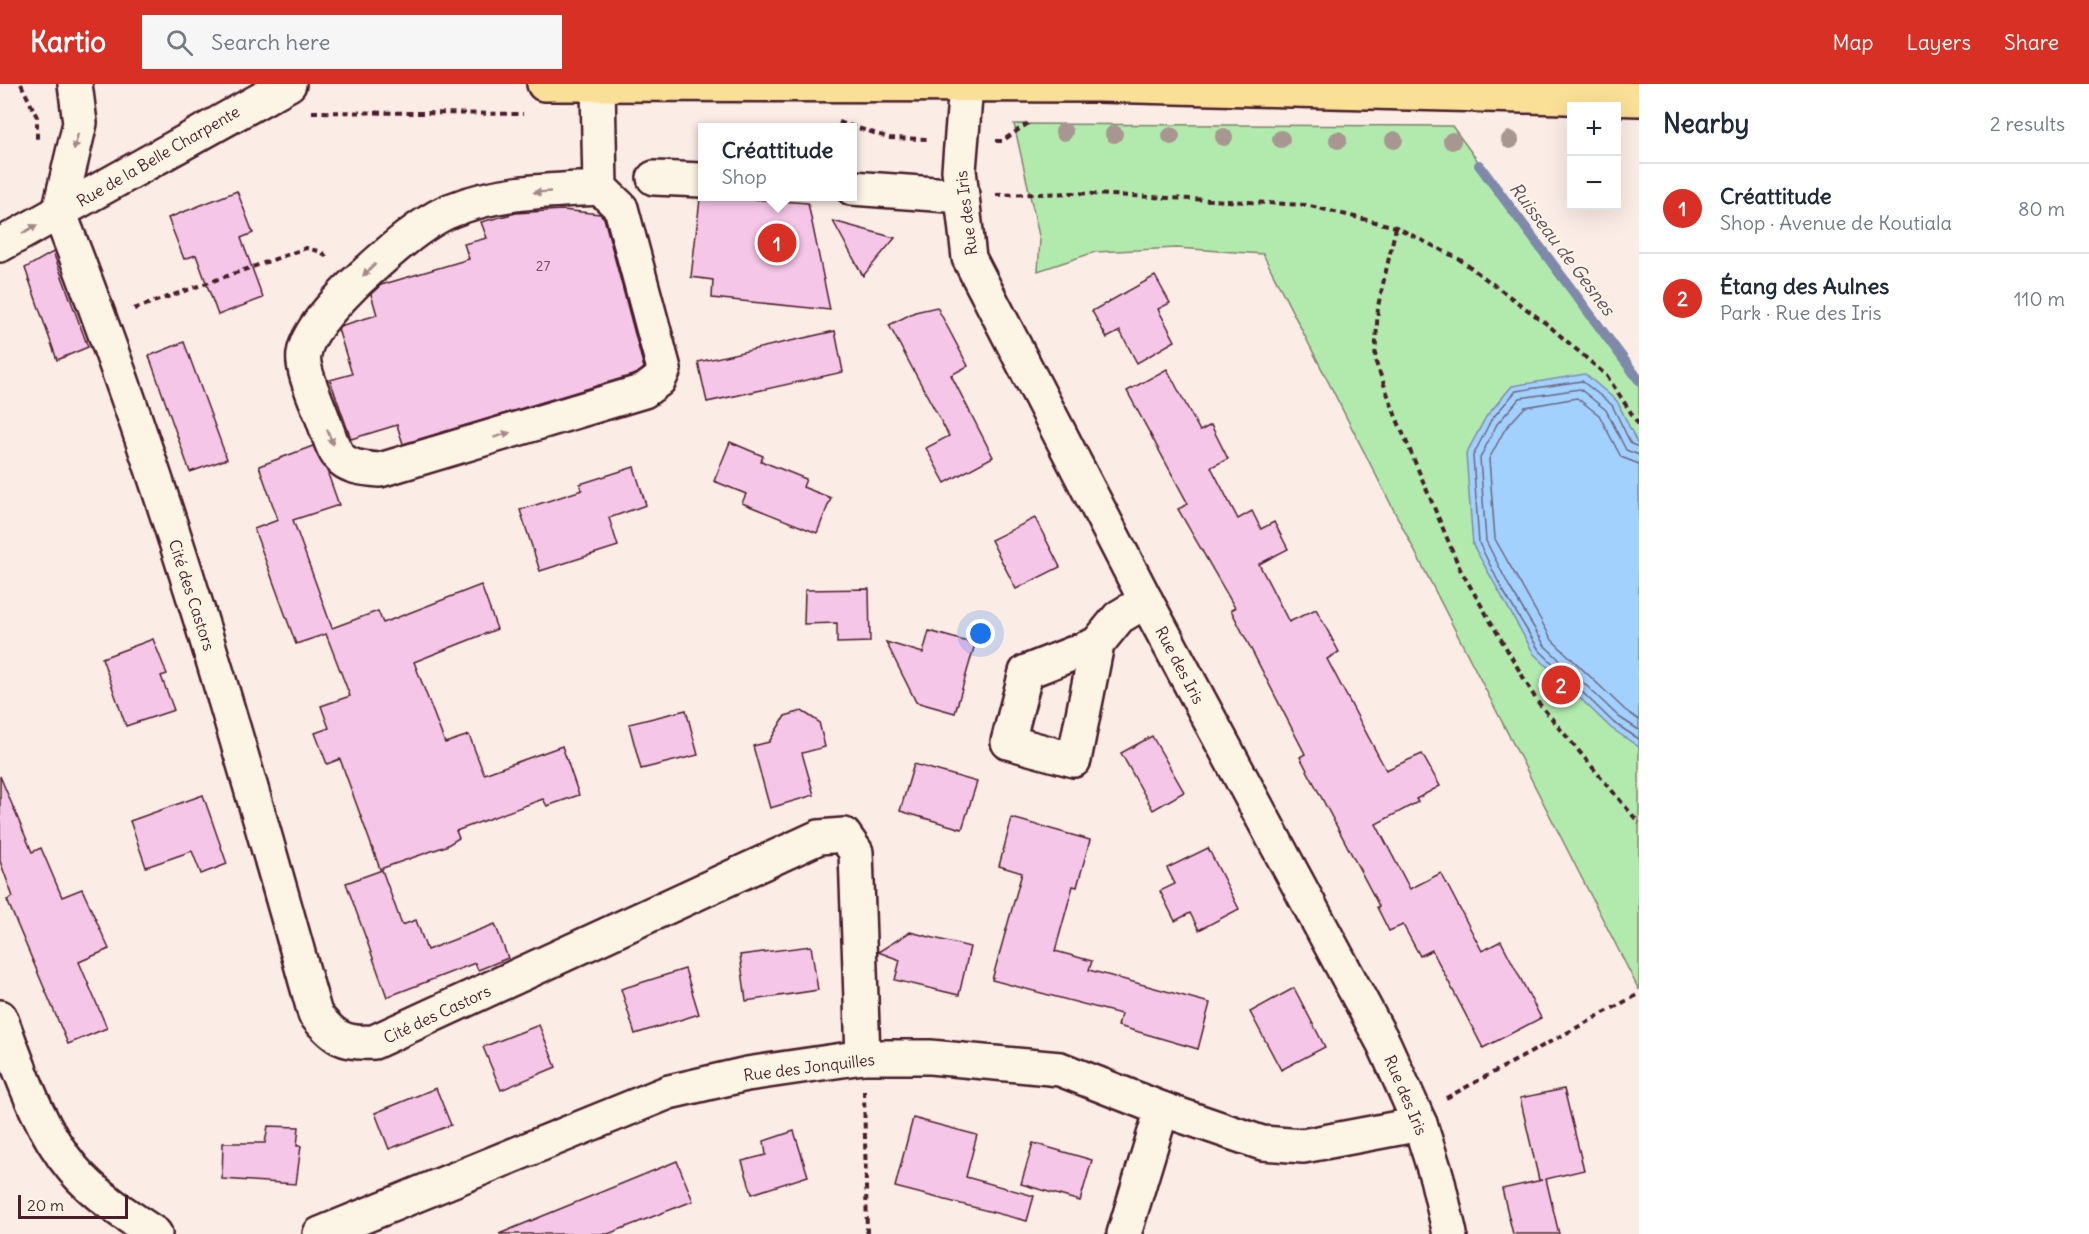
<!DOCTYPE html>
<meta charset="utf-8">
<style>
body{margin:0;font-family:Delius,sans-serif;background:#f6f6f7;color:#1f2937}
.controls{position:absolute;right:18px;top:18px;display:grid;overflow:hidden;border-radius:0px;box-shadow:0 6px 24px #0002}
.controls button{width:54px;height:54px;display:grid;place-items:center;padding:0;border:0;border-bottom:2px solid #e0e1e3;background:#fff;color:#1f2937;font:30px sans-serif}
.scale{position:absolute;left:18px;bottom:15px;width:110px;box-sizing:border-box;padding-left:6px;border:3px solid #4a1f2b;border-top:0;font-size:16px;line-height:21px;white-space:nowrap;color:#4a1f2b;-webkit-text-stroke:4px #fcf5e5;paint-order:stroke}
.you{position:absolute;left:981px;top:550px;width:21px;height:21px;margin:-15px;border:4px solid #fff;border-radius:50%;background:#1a73e8;box-shadow:0 0 0 9px #1a73e833}
.badge{display:grid;place-items:center;width:39px;height:39px;border-radius:50%;background:#d93025;color:#fff;font-size:20px;font-weight:700}
.pin{position:absolute;translate:-50% -50%;border:3px solid #fff;box-shadow:0 2px 6px #0006}
.popup{position:absolute;left:698px;top:39px;width:159px;height:78px;box-sizing:border-box;display:grid;place-content:center;border-radius:0px;background:#fff;filter:drop-shadow(0 2px 4px #0005);font-size:20px;white-space:nowrap;color:#747a83}
.popup b{font-size:22px;color:#1f2937}
.popup::after{content:'';position:absolute;left:50%;top:100%;margin-left:-12px;border:12px solid transparent;border-top-color:#fff}
.list{margin:0;padding:0;list-style:none}
h2{display:flex;justify-content:space-between;align-items:center;height:78px;margin:0;padding:0 24px;font-size:26px}
h2 small{font-size:20px;font-weight:400;color:#747a83}
.list li{display:grid;grid-template-columns:39px 1fr auto;gap:18px;align-items:center;box-sizing:border-box;height:90px;padding:0 24px;border-top:2px solid #e0e1e3}
.list b{display:block;font-size:22px;white-space:nowrap}
.list p{margin:0;font-size:20px;white-space:nowrap;color:#747a83}
.list em{font-size:20px;font-style:normal;color:#747a83}
.icon{flex:none;width:33px;height:33px;fill:none;stroke:currentColor;stroke-width:2;stroke-linecap:round;stroke-linejoin:round}
.map{position:relative;flex:none;width:1639px;height:1150px;overflow:hidden}
header{display:flex;align-items:center;gap:36px;box-sizing:border-box;height:84px;padding:0 30px;background:#d93025;color:#fff}
header strong{font-size:28px}
nav{display:flex;gap:33px;margin-inline-start:auto;font-size:21px}
.search{width:420px;height:54px;background:#f6f6f7;display:flex;align-items:center;gap:15px;box-sizing:border-box;padding:0 21px;border-radius:0px;color:#747a83;font-size:22px}
main{display:flex}
aside{flex:1;background:#fff}
.map>svg:first-child{display:block}
</style>
<header>
<strong>Kartio</strong>
<div class="search"><svg class="icon" aria-label="search" viewBox="0 0 24 24"><circle cx="10" cy="10" r="6"/><path d="M15 15l6 6"/></svg>Search here</div>
<nav><a>Map</a><a>Layers</a><a>Share</a></nav>
</header>
<main>
<div class="map">
<svg width="1639" height="1150" viewBox="0 0 1639 1150">
<rect width="100%" height="100%" fill="#fbece6"/>
<filter id="ink" filterUnits="userSpaceOnUse"><feTurbulence type="fractalNoise" baseFrequency=".0167" numOctaves="2"/><feDisplacementMap in="SourceGraphic" scale="12" xChannelSelector="R" yChannelSelector="G"/><feConvolveMatrix kernelMatrix="1 2 1 2 8 2 1 2 1" color-interpolation-filters="sRGB"/></filter>
<g filter="url(#ink)">
<path fill="#b2eaae" stroke="#7e846c" stroke-width="1.5" d="M1014 40 1452 42 1639 296V906L1263 170 1177 164 1095 168 1038 187 1040 156Z"/>
<path fill="#a2d1fe" stroke="#7f8aaa" stroke-width="1.5" d="M1585 290 1617 317 1639 363V663L1611 644 1534 570 1473 461 1466 370 1486 333 1512 302Z"/>
<g fill="none" stroke-linecap="round" stroke-linejoin="round">
<g stroke="#6d667f" stroke-width="1.5">
<path d="M1639 363 1631 360 1612 321 1582 297 1516 307 1491 336 1473 372 1479 459 1502 505 1539 566 1614 639 1639 655"/>
<path d="M1639 371 1626 366 1606 326 1580 305 1520 314 1497 340 1480 374 1486 457 1509 502 1545 562 1619 633 1639 646"/>
<path d="M1639 380 1621 373 1599 331 1577 314 1525 323 1505 345 1489 375 1495 455 1552 556 1625 626 1639 636"/>
</g>
<path stroke="#7f8aaa" stroke-width="10" d="M1479 81 1639 296"/>
</g>
<g fill="#f6c6e8" stroke="#4a1f2b" stroke-width="1.5">
<path d="M237 107 253 149 241 154 263 214 218 231 196 171 184 175 168 134Z"/>
<path d="M711 112 808 119 830 226 712 214 713 196 691 193 700 115Z"/>
<path d="M562 126 600 130 604 134 644 284 636 290 403 360 397 341 351 355 330 296 352 290 338 245 340 242 377 231 371 210 381 201 469 175 464 160 487 154 481 138 516 129Z"/>
<path d="M833 137 895 154 863 192Z"/>
<path d="M53 168 88 263 57 276 25 184Z"/>
<path d="M1155 192 1170 219 1158 225 1175 257 1137 279 1120 247 1107 254 1092 227Z"/>
<path d="M937 223 968 282 951 291 993 373 945 399 926 364 949 352 889 241 915 228Z"/>
<path d="M835 247 843 288 707 318 698 278Z"/>
<path d="M184 258 227 375 190 388 149 272Z"/>
<path d="M1167 285 1200 347 1211 341 1228 375 1211 383 1238 435 1252 427 1261 445 1274 438 1288 465 1259 480 1289 538 1316 525 1339 568 1327 575 1386 686 1422 670 1440 702 1416 715 1418 718 1376 740 1410 805 1441 789 1482 867 1501 857 1541 934 1483 964 1432 866 1420 872 1403 841 1389 847 1377 823 1379 822 1300 673 1305 670 1231 526 1235 524 1178 425 1188 420 1127 307Z"/>
<path d="M730 358 763 372 761 377 806 395 803 403 831 414 817 449 742 419 746 410 714 397Z"/>
<path d="M313 362 327 387 339 421 293 436 332 544 378 527 383 539 481 501 497 545 414 578 445 659 469 651 484 690 562 662 579 711 547 722 543 715 456 747 459 754 446 762 380 785 340 675 327 680 315 649 329 644 321 622 350 612 326 550 296 560 254 445 278 436 259 382Z"/>
<path d="M634 383 646 421 609 434 618 462 540 487 520 426 582 406 580 400Z"/>
<path d="M1035 434 1060 483 1016 505 991 456Z"/>
<path d="M869 505 870 558 837 559V539L804 540 805 506Z"/>
<path d="M929 547 975 560 955 629 916 618 886 558 923 569Z"/>
<path d="M153 555 167 590 161 592 174 626 126 642 102 574Z"/>
<path d="M686 626 698 671 641 685 629 640Z"/>
<path d="M802 627 819 638 825 663 802 669 814 711 770 724 753 662 769 658 785 632Z"/>
<path d="M1152 652 1184 708 1153 726 1121 669Z"/>
<path d="M914 680 977 698 962 745 900 727Z"/>
<path d="M0 692 32 768 41 764 62 813 82 805 109 865 79 878 107 944 68 960 7 816 13 813 0 777Z"/>
<path d="M203 711 227 780 201 790 192 767 146 783 130 737Z"/>
<path d="M1012 734 1090 756 1077 803 1073 802 1055 867 1092 877 1089 886 1210 919 1198 965 1118 942 1121 930 992 896 1022 789 999 782Z"/>
<path d="M1208 764 1239 825 1199 846 1190 829 1175 837 1160 807 1175 800 1167 784Z"/>
<path d="M382 786 402 841 416 836 427 866 495 840 508 874 478 886 475 879 387 913 346 799Z"/>
<path d="M910 848 970 863 959 911 895 896 900 876 878 868Z"/>
<path d="M811 862 818 906 746 917 740 871Z"/>
<path d="M685 885 699 930 635 950 621 905Z"/>
<path d="M1294 904 1325 963 1281 986 1250 928Z"/>
<path d="M539 941 556 983 501 1006 483 963Z"/>
<path d="M436 1004 451 1041 389 1065 375 1029Z"/>
<path d="M1564 1005 1584 1086 1546 1095 1559 1150H1513L1502 1105 1542 1096H1539L1520 1014Z"/>
<path d="M913 1034 977 1051 966 1093 1034 1112 1027 1137 895 1103Z"/>
<path d="M268 1042 299 1043 297 1062H301L296 1100 222 1095 223 1059H265Z"/>
<path d="M794 1047 808 1092 752 1110 742 1077 766 1071 764 1057Z"/>
<path d="M1033 1059 1092 1076 1080 1117 1021 1100Z"/>
<path d="M677 1077 693 1117 608 1150H499Z"/>
</g>
<g fill="none" stroke-linecap="round" stroke-linejoin="round">
<defs>
<g id="minor">
<path d="M598 1 600 104 621 124 664 285 659 296 644 307 380 386C336 383 337 374 323 335 318 320 301 286 304 270 307 247 338 216 354 200 379 177 420 138 452 126 499 107 549 107 600 104"/>
<path d="M966 2 959 86 969 174 1146 517 1384 960 1420 1040 1437 1094 1450 1150"/>
<path d="M654 94 702 96"/>
<path d="M852 104 962 112"/>
<path d="M59 128C162 389 240 660 315 930 334 954 344 960 374 958L819 753 844 751 856 768 863 973"/>
<path d="M59 128 80 39 75 0"/>
<path d="M0 161 289 0"/>
<path d="M1097 560 1074 676 1008 658 1026 588 1097 560 1119 533 1146 517"/>
<path d="M0 933C20 985 37 1042 73 1085 96 1112 126 1131 155 1150"/>
<path d="M320 1150 669 1008 747 990 863 973H930L1060 985 1162 1025 1262 1059 1303 1062 1420 1040"/>
<path d="M1124 1150 1162 1025"/>
</g>
<path id="major" d="M544 0 1098 1 1639 15"/>
</defs>
<use href="#minor" stroke="#4a1f2b" stroke-width="38"/>
<use href="#major" stroke="#4a1f2b" stroke-width="38"/>
<g stroke="#4a1f2b" stroke-width="4" stroke-dasharray="6 4.5" stroke-linecap="butt">
<path d="M21 0 37 33V58"/>
<path d="M312 28 523 30"/>
<path d="M839 38 890 54 928 55"/>
<path d="M996 57H1002L1030 38"/>
<path d="M996 111 1074 109 1306 121 1396 143 1459 175 1548 241 1607 292 1639 341"/>
<path d="M1396 143 1378 222 1375 276 1396 333 1460 485 1537 617 1639 739"/>
<path d="M134 225 306 164 322 168 328 175"/>
<path d="M864 1007 867 1150"/>
<path d="M1446 1014 1639 910"/>
</g>
<use href="#minor" stroke="#fcf5e5" stroke-width="33"/>
<use href="#major" stroke="#fadf96" stroke-width="33"/>
</g>
<g fill="#a89791">
<circle cx="1064" cy="48" r="9"/>
<circle cx="1114" cy="50" r="9"/>
<circle cx="1171" cy="52" r="9"/>
<circle cx="1224" cy="53" r="9"/>
<circle cx="1281" cy="55" r="9"/>
<circle cx="1338" cy="56" r="9"/>
<circle cx="1394" cy="56" r="9"/>
<circle cx="1510" cy="56" r="9"/>
<circle cx="1452" cy="57" r="9"/>
</g>
<defs><path id="oneway-solid" d="M-6-.8H1V-3.2L6.5 0L1 3.2V.8H-6Z" transform="scale(1.5)"/></defs>
<g fill="#a38a88">
<use href="#oneway-solid" transform="translate(76 58) rotate(103)"/>
<use href="#oneway-solid" transform="translate(542 108) rotate(177)"/>
<use href="#oneway-solid" transform="translate(30 145) rotate(-29)"/>
<use href="#oneway-solid" transform="translate(369 186) rotate(137)"/>
<use href="#oneway-solid" transform="translate(502 351) rotate(-17)"/>
<use href="#oneway-solid" transform="translate(330 353) rotate(69)"/>
</g>
</g>
<g text-anchor="middle" stroke-width="4.5" stroke-linejoin="round" paint-order="stroke">
<g font-size="14" fill="#75495a">
<text x="543" y="187">27</text>
</g>
<g font-size="16" fill="#4a1f2b" stroke="#fcf5e5">
<text transform="translate(158 72) rotate(-30)" y="6">Rue de la Belle Charpente</text>
<text transform="translate(966 129) rotate(-97)" y="6">Rue des Iris</text>
<text transform="translate(192 511) rotate(72)" y="6">Cité des Castors</text>
<text transform="translate(1180 581) rotate(62)" y="6">Rue des Iris</text>
<text transform="translate(437 930) rotate(-25)" y="6">Cité des Castors</text>
<text transform="translate(809 983) rotate(-7)" y="6">Rue des Jonquilles</text>
<text transform="translate(1406 1011) rotate(67)" y="6">Rue des Iris</text>
</g>
<g font-size="18" font-style="italic" fill="#604c60" stroke="#fcf5e5">
<text transform="translate(1562 165) rotate(53)" y="6">Ruisseau de Gesnes</text>
</g>
</g>
</svg>
<div class="controls">
<button>+</button>
<button>−</button>
</div>
<div class="scale">20 m</div>
<div class="you"></div>
<div class="pin badge" style="left:777px;top:159px">1</div>
<div class="popup"><b>Créattitude</b>Shop</div>
<div class="pin badge" style="left:1561px;top:601px">2</div>
</div>
<aside>
<h2>Nearby<small>2 results</small></h2>
<ul class="list">
<li><span class="badge">1</span><div><b>Créattitude</b><p>Shop · Avenue de Koutiala</p></div><em>80 m</em></li>
<li><span class="badge">2</span><div><b>Étang des Aulnes</b><p>Park · Rue des Iris</p></div><em>110 m</em></li>
</ul>
</aside>
</main>
